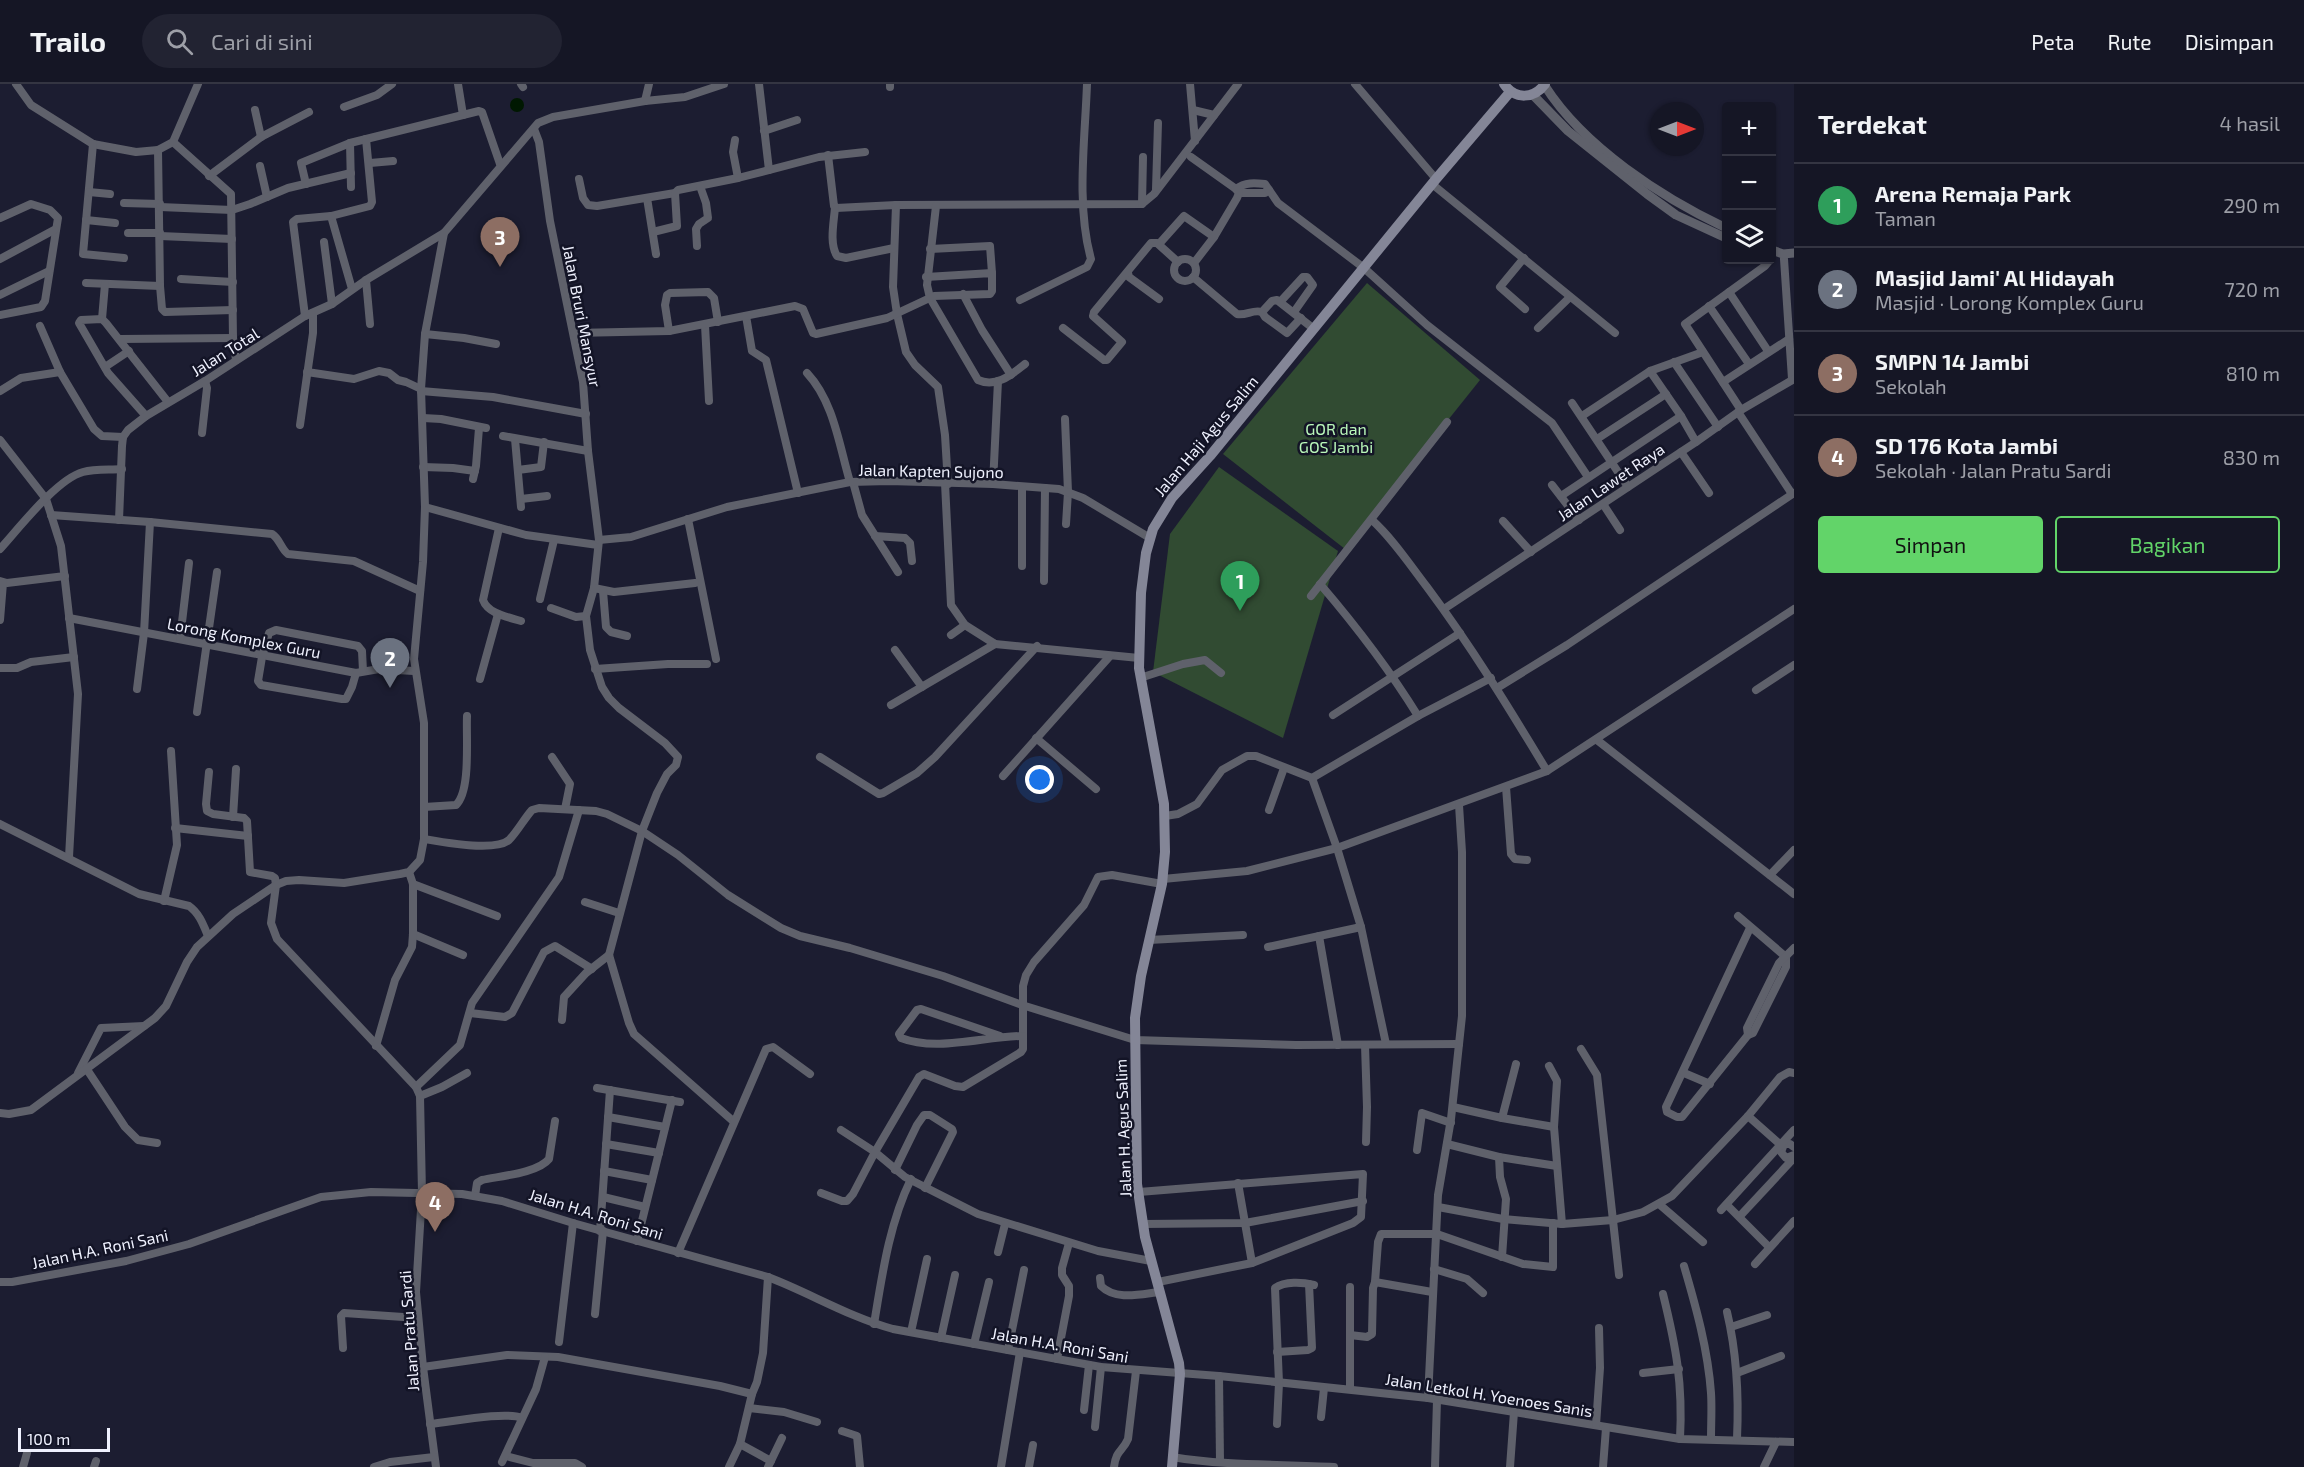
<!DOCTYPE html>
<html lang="id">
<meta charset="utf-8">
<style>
body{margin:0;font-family:"Exo 2",sans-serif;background:#222332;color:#f1f3f6}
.controls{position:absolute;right:18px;top:18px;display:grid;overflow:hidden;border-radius:6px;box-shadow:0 2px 4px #0004}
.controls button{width:54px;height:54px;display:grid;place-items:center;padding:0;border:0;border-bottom:2px solid #343542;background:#151625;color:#f1f3f6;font:30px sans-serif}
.compass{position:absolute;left:1650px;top:18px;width:54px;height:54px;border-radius:50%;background:#151625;box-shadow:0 2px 4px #0004;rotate:90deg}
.scale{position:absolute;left:18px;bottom:15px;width:92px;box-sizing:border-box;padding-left:6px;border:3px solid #eff1fe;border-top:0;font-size:16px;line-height:21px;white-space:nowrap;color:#eff1fe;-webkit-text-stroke:4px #131426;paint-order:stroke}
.you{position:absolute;left:1040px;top:696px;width:21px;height:21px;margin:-15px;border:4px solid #fff;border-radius:50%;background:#1a73e8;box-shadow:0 0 0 9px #1a73e833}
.badge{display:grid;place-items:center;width:39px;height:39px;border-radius:50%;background:#62d469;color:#fff;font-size:20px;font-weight:700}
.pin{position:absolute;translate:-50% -50px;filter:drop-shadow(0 2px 3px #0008)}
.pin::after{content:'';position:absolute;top:32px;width:21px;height:18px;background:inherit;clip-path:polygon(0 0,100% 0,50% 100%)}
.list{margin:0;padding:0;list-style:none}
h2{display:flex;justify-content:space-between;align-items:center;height:78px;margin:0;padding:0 24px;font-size:26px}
h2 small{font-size:20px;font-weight:400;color:#9d9fa7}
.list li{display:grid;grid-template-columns:39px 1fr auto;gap:18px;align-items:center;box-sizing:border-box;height:84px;padding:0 24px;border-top:2px solid #343542}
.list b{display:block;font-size:22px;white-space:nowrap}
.list p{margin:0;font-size:20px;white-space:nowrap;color:#9d9fa7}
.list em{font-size:20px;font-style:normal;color:#9d9fa7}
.actions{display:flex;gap:12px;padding:18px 24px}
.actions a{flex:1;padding:14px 0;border:2px solid #62d469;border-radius:6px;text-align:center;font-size:21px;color:#62d469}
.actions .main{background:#62d469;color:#111}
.icon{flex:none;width:33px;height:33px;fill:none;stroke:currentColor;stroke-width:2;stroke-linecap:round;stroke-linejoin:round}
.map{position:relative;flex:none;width:1794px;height:1383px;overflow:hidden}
header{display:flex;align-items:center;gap:36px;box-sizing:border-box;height:84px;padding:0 30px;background:#151625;border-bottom:2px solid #343542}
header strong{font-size:28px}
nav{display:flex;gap:33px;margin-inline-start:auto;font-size:21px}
.search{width:420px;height:54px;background:#222332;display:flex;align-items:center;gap:15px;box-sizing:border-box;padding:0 21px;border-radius:33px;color:#9d9fa7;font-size:22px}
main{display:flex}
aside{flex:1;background:#151625}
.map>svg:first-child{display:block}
</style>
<header>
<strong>Trailo</strong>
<div class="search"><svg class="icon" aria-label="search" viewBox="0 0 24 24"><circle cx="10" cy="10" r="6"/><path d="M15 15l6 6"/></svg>Cari di sini</div>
<nav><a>Peta</a><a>Rute</a><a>Disimpan</a></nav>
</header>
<main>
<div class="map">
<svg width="1794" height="1383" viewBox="0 0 1794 1383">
<rect width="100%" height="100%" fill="#1c1d31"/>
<g fill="#314b32">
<path d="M1367 199 1480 296 1345 465 1223 370Z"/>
<path d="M1219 383 1338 467 1283 654 1153 588 1170 450Z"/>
</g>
<circle fill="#001801" cx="517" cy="21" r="7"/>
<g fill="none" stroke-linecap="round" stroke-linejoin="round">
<g stroke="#5f616b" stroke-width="8">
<path d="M16 0 31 21 93 60 136 68 158 66 173 58 198 0"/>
<path d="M458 0 463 31"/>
<path d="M521 0 523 3"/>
<path d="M759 0 769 86"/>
<path d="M890 0V3"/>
<path d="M1190 0 1195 57"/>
<path d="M1355 0 1436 95"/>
<path d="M645 17 649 0"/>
<path d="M344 23 377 11 392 0"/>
<path d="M255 26 261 53"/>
<path d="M1193 26 1214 31"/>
<path d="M534 45 539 58 550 137 583 298 588 367 599 456 594 504 586 532 590 566 602 603 609 614 619 624 665 659 678 673 676 681 667 690 657 709 642 747 609 871 629 939 634 950 733 1037"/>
<path d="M764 47 797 36"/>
<path d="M735 56 733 68 738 94"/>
<path d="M173 58 231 110 233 254 236 276"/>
<path d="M350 59 351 103"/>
<path d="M93 60 83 170 124 174"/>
<path d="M158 66 160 202 162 225 165 228 233 226"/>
<path d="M828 71 834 122 836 124 896 121 1142 120 1154 110 1238 0"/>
<path d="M1191 73 1236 105"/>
<path d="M370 79 393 77"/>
<path d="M260 82 267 113"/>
<path d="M209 92 261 53 309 28"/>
<path d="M579 95 583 114 588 121 597 122 675 109"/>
<path d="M306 100 301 79 350 59 479 27 482 28 500 80"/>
<path d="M1432 100 1615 249"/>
<path d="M1156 105 1158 39"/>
<path d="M89 108 110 110"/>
<path d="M1239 109H1265L1269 106"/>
<path d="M647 114 656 170"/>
<path d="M124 119 160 120"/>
<path d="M1142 120 1143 73"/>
<path d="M896 121 893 203 897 230 906 268 915 281 938 303 945 351 948 400"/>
<path d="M936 122 927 201 930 214 978 296C996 304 1011 291 1025 280"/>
<path d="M160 123 232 126 250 120 288 104 351 89"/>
<path d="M835 123C834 138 829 159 837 172L846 174 894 164"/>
<path d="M331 132 352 205"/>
<path d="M0 134 31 120 50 126 58 134 45 217 41 223 0 231"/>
<path d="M86 136 115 139"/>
<path d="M653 148 677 142 675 109 678 106 738 94 819 73 865 68"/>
<path d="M128 149H160"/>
<path d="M160 152 232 155"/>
<path d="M324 158 332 220"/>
<path d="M1159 160 1184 132 1214 153"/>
<path d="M697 162 696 145 699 140 708 134 706 119 700 102"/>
<path d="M930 165 990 162 992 189"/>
<path d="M1524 174 1500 203 1525 225"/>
<path d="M0 175 54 146"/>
<path d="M1784 175 1792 295"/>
<circle cx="1185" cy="186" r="11"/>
<path d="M1194 179 1214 153 1237 114 1239 109 1236 105C1245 98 1255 99 1265 100L1278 119 1364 184 1427 241 1552 339 1588 393"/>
<path d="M1128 189 1129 193 1159 215"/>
<path d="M1193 193 1237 230C1246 232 1253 225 1262 228L1272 217 1277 216 1314 245"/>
<path d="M181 195 233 198"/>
<path d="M366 196 370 240"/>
<path d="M86 199 160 202"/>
<path d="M1729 208 1768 267"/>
<path d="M963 210 982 246 1011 291"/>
<path d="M0 211 49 187"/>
<path d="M1020 216 1087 183 1091 175C1076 121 1085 56 1087 0"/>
<path d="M1281 217 1303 193H1307L1313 201 1294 228"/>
<path d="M1709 222 1749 280"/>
<path d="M1262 228 1265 233 1287 249 1301 234"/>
<path d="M305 232 293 138 297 135 331 132 370 122 372 118 366 55"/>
<path d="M746 232 752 267 766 276 798 409"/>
<path d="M102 235 105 200"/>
<path d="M705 241 709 317"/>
<path d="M40 242 60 288 94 345 102 352 123 353"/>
<path d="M1063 244 1104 276H1107L1122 258 1093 232 1094 228 1151 159H1157L1178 178"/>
<path d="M1538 244 1570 213"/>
<path d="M669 247 665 221 667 211 670 209 708 208 714 214 718 238"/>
<path d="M574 249 669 247 795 222 803 225 813 249 816 250 887 234 934 212 990 210 992 207V189L926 193"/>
<path d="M425 250 464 254 496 260"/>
<path d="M120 255 233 254"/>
<path d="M1674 278 1718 343"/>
<path d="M105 283 129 267"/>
<path d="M1650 287 1681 332 1696 358"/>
<path d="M307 288 354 295 379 287 389 289 398 296 406 298 421 305"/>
<path d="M807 289C834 318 839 361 850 398"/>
<path d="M1723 298 1789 255"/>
<path d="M0 307 21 294 60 288"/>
<path d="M421 307 493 313 586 330"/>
<path d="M1572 319 1628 403"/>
<path d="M1741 326 1685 240 1765 182 1770 176"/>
<path d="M1738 328 1792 410"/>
<path d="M146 332 108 289 79 239 81 236 102 235 106 239 168 318"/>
<path d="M1582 332 1650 287 1703 268"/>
<path d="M423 334 441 335 486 344"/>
<path d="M1065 335 1068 408 1066 440"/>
<path d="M300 341 313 249V229"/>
<path d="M202 349 207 304 205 297"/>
<path d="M503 352 588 367"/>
<path d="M515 355 521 423"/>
<path d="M1597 355 1666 310"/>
<path d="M0 356 46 415 61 462 78 610 69 773"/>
<path d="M1681 368 1709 409"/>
<path d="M423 383 453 384 475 387"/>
<path d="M518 386 541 383 544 358"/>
<path d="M473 395 476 382 479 344"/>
<path d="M853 398 862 431 898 488"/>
<path d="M945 399 951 521 965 541 995 560 1139 574"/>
<path d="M993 400 998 297"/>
<path d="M1552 401 1579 436"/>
<path d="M1561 412 1681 332"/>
<path d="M521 415 547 412"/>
<path d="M1603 420 1620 446"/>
<path d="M425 423 526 451 598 461"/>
<path d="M51 431 150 438 272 450C280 455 281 465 288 470L354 477 420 507"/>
<path d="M688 435 716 575"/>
<path d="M119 436 122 362 123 353 128 346 146 332 205 297 305 232 332 220 366 196 444 149"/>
<path d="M1372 436C1393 455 1410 481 1427 503 1471 562 1509 624 1547 687"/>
<path d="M1503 437 1531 468"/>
<path d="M499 444 483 516C488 530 508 533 521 537"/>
<path d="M875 452 905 454 910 459 912 477"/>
<path d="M599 456 631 453 727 423 850 398 889 397 993 400 1059 405 1083 414 1150 454"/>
<path d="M0 465C19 444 57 395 83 388 95 385 109 386 122 385"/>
<path d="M1022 482V403"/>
<path d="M0 497 7 499 65 492"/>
<path d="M1044 497 1045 404"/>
<path d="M1320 500C1356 542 1389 585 1418 632"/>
<path d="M594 504 614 508 695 499"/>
<path d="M603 507 606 543 611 548 627 552"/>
<path d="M1311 512 1447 338"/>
<path d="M540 515 554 456"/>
<path d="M551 524 576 533 586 532"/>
<path d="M1444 525 1696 358 1741 326 1794 295"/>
<path d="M69 534 356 589 379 585 414 587"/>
<path d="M0 536 3 499"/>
<path d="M951 551 965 541"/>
<path d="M180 555 189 479"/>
<path d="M895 566 922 603"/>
<path d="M0 584H17L31 578 74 573"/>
<path d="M595 585 668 580H707"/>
<path d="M356 589 352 603 346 615H342L261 601 258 597 262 573 269 549 276 546 358 562 362 567 363 587"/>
<path d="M1140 594 1183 580 1205 576 1221 589"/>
<path d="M480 595 498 530"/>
<path d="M1497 604 1567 561 1794 409"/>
<path d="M137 605 144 549 150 438"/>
<path d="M1756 606 1794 581"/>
<path d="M891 621 995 560"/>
<path d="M197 628 217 488"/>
<path d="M1333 631 1460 549"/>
<path d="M1036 654 1096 705"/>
<path d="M1597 656 1794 810"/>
<path d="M552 673 570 700 565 725"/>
<path d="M820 673 879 710 883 709 917 689 935 673 1037 562"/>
<path d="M209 688 206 720 207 727 213 730 244 734 247 737 250 788 272 792 275 794 276 801 271 839 277 855 416 1003 420 1012 422 1109 416 1208 423 1283 436 1383"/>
<path d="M1003 692 1110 572"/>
<path d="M1312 694 1337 764 1361 843 1386 960"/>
<path d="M1506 703 1511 770 1515 775 1527 776"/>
<path d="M424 723 456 721C471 707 466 654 467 632"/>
<path d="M1269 726 1284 684"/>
<path d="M1165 732 1178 730 1197 720 1222 686 1247 672H1256L1312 694 1418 632 1491 594"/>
<path d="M233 733 236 685"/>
<path d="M0 740 139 810 189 822C199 829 203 840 208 852"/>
<path d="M175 744 248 752"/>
<path d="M424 755C441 758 496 768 509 756 517 748 524 735 532 726L539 724 596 727 607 730 642 747 678 771 728 811 781 844 800 852 850 864 943 892 1022 921 1135 956 1296 961 1459 960"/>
<path d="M1770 791 1794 766"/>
<path d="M1163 795 1247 787 1337 764 1547 687 1794 525"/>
<path d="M413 800 497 832"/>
<path d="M164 817 177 761 171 667"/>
<path d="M585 818 619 829"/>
<path d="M1738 832 1786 873"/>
<path d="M1750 844 1666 1023 1667 1028 1677 1033H1682L1748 951 1753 949 1786 883V873"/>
<path d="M413 850 463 871"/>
<path d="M1319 852 1338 961"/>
<path d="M1149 856 1243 851"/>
<path d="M1268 863 1361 843"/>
<path d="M470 929 505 933 512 929 544 868 555 862 592 885"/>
<path d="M562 936 564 913 586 889 609 871"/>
<path d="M1748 951 1747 944 1779 879 1794 864"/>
<path d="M1000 952 921 925 917 926 899 950 901 954C937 968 985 952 1023 952V902L1026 891 1034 878 1084 821 1098 793 1112 791 1162 800"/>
<path d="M1365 961 1367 1023 1366 1058"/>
<path d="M376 962 395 896 412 863 413 850V800L409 788"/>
<path d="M1581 965 1597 991 1619 1191"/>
<path d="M1549 982 1557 997 1554 1043 1562 1140"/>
<path d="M86 984 125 1043 138 1056 157 1059"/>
<path d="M78 989 101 944 144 942"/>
<path d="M1684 989 1710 1000"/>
<path d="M416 1003 460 961 472 919 559 793 579 726"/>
<path d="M597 1004 680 1018"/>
<path d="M420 1012 442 1003 467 989"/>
<path d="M1453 1023 1502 1034 1554 1043"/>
<path d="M0 1029 9 1030 31 1026 155 934 166 922 187 878 197 863 233 830 276 801 286 797 299 796 344 799 400 790 409 788 420 776 424 755V639L414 575 423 478 425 423 421 305 425 250 444 149 538 39 553 33 645 17 685 13 724 0"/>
<path d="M1748 1032 1782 1062"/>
<path d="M608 1033 665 1043"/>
<path d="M1502 1034 1516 980"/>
<path d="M841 1046 875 1068 905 1093 978 1130 1098 1167 1151 1177"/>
<path d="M606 1060 659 1069"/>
<path d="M1447 1060 1499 1073 1557 1082"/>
<path d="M1417 1066 1422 1029 1451 1039"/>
<path d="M1794 1071 1786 1074 1781 1068 1784 1060H1790L1794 1063"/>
<path d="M1499 1073 1500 1093 1506 1115 1502 1173"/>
<path d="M895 1086 917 1041 924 1031H930L952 1045 953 1048 925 1104"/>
<path d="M604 1087 652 1096"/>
<path d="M1238 1099 1252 1179"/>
<path d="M1139 1108 1363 1090 1361 1133 1353 1139 1252 1179 1158 1198"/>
<path d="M821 1109 842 1117H847L853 1110 875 1068 919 993 924 990 955 1002 963 1003 1021 968 1023 965V952"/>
<path d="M475 1112 477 1099 482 1096C500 1092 538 1089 549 1075L555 1037"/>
<path d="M603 1113 645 1123"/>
<path d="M1659 1120 1703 1158"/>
<path d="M1727 1121 1769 1163"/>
<path d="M1438 1123 1503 1135 1562 1140 1613 1136 1643 1128 1672 1112 1748 1032 1780 993 1789 988 1794 989"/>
<path d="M1721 1126 1794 1046"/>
<path d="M1740 1132 1794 1074"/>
<path d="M1143 1140 1245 1139 1363 1117"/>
<path d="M600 1147 610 1006"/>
<path d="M637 1157 672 1016"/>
<path d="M998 1168 1005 1140"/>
<path d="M678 1169 766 965 773 963 810 990"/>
<path d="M1755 1180 1794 1137"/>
<path d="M1684 1182C1696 1223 1708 1266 1711 1309 1712 1324 1711 1339 1711 1355"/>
<path d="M1434 1185 1467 1195 1483 1209"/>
<path d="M1100 1194 1101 1202C1116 1217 1141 1210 1160 1208"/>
<path d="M0 1198H12L126 1177 189 1160 321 1113 371 1108 462 1110 502 1117 573 1139 768 1193C810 1209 849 1233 893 1245L1101 1283 1219 1292 1428 1314 1680 1355 1794 1358"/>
<path d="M1375 1198 1378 1158 1381 1150H1437L1523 1180 1553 1183V1139"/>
<path d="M1663 1210C1676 1263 1683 1299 1680 1355"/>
<path d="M1727 1228C1737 1270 1739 1312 1737 1355"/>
<path d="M595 1230 603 1147"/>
<path d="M874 1240C882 1192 889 1140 911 1095"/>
<path d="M1731 1243 1767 1231"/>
<path d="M911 1248 927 1175"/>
<path d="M1350 1251 1367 1253 1372 1250 1373 1204 1375 1198 1432 1208"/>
<path d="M941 1254 955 1191"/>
<path d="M559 1258 573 1139"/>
<path d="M974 1260 989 1198"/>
<path d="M343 1264 341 1232 344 1229 418 1234"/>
<path d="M1008 1266 1024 1186"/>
<path d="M1277 1268 1308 1266 1312 1264 1309 1200"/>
<path d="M1057 1275 1069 1212V1202L1062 1191V1184L1069 1159"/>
<path d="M423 1283 507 1271 558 1273 720 1302 752 1310"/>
<path d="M1643 1289 1679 1285"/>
<path d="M1737 1289 1781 1272"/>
<path d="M1219 1292 1220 1378"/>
<path d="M1350 1305V1203"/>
<path d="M1428 1314 1438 1111 1451 1035 1462 932V768L1459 721"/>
<path d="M749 1324 784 1328 817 1338"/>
<path d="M1084 1326 1089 1281"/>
<path d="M1321 1333 1324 1304"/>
<path d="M430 1340C451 1338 505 1327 522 1334"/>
<path d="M1277 1340 1279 1299 1275 1204C1285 1197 1302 1198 1314 1201"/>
<path d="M1596 1341 1600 1284 1599 1244"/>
<path d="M1095 1343 1101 1283"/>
<path d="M842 1347 857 1352 860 1383"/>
<path d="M740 1360 771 1377"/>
<path d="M506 1372 533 1379H575L582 1383"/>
<path d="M1172 1373C1226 1382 1280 1380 1334 1383"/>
<path d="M502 1378 536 1305 545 1273"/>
<path d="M23 1383 27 1369"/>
<path d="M94 1383 96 1377"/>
<path d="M374 1383 390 1378 434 1373"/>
<path d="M729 1383 740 1360 752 1310 757 1298 763 1269 768 1193"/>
<path d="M768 1383 782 1354"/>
<path d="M1001 1383 1020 1268"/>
<path d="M1029 1383 1033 1361"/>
<path d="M1114 1383C1116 1366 1123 1367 1128 1355L1136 1287"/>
<path d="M1435 1383 1437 1316"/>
<path d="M1510 1383 1514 1328"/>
<path d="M1603 1383 1606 1344"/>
<path d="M1764 1383 1776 1358"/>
</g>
<g stroke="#5f616b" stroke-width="9">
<path d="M1545 2C1584 63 1661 113 1726 144"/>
<path d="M1533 11 1568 47 1647 110 1676 131 1726 154"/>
<path d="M1772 166 1783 170 1794 169"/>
</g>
<g stroke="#848697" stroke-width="10">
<path d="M1504 0C1515 16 1534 15 1545 0"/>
<path d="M1172 1383 1180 1290 1179 1279 1145 1153 1137 1100 1135 934 1141 892 1162 800 1165 768 1164 720 1139 584 1141 509 1146 469 1153 445 1172 414 1210 372 1436 95 1510 8"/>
</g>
</g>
<g text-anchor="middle" stroke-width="5" stroke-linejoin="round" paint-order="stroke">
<g font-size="16" fill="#eff1fe" stroke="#131426">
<text transform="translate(582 232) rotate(79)" y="6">Jalan Bruri Mansyur</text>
<text transform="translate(225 268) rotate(-32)" y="6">Jalan Total</text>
<text transform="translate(1206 352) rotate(-50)" y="6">Jalan Haji Agus Salim</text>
<text transform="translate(931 387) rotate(1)" y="6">Jalan Kapten Sujono</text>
<text transform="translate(1611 398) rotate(-34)" y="6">Jalan Lawet Raya</text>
<text transform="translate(244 554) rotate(11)" y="6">Lorong Komplex Guru</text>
<text transform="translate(1123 1044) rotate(-92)" y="6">Jalan H. Agus Salim</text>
<text transform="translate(596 1130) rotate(17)" y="6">Jalan H.A. Roni Sani</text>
<text transform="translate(100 1165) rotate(-12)" y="6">Jalan H.A. Roni Sani</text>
<text transform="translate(409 1247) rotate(-94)" y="6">Jalan Pratu Sardi</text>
<text transform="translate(1060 1261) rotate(10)" y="6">Jalan H.A. Roni Sani</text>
<text transform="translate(1489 1311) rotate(9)" y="6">Jalan Letkol H. Yoenoes Sanis</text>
</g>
<g font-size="16" fill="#b9f7b9" stroke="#131426">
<text x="1336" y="351">GOR dan<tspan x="1336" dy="18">GOS Jambi</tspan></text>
</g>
</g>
</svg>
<div class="controls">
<button>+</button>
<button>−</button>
<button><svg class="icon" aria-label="layers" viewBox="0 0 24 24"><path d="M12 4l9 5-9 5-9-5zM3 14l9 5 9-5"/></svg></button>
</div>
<svg class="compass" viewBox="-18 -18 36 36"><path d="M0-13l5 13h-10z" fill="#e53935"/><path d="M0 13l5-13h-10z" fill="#9d9fa7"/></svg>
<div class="scale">100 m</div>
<div class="you"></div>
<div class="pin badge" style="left:1240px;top:527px;background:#2e9e5b">1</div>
<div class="pin badge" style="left:390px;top:604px;background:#6b7280">2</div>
<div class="pin badge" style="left:500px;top:183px;background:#8d6e63">3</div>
<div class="pin badge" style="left:435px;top:1148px;background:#8d6e63">4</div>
</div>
<aside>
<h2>Terdekat<small>4 hasil</small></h2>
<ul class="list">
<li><span class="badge" style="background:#2e9e5b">1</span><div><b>Arena Remaja Park</b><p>Taman</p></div><em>290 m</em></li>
<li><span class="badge" style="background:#6b7280">2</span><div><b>Masjid Jami' Al Hidayah</b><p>Masjid · Lorong Komplex Guru</p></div><em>720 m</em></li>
<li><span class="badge" style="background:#8d6e63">3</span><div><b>SMPN 14 Jambi</b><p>Sekolah</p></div><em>810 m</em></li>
<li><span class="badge" style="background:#8d6e63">4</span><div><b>SD 176 Kota Jambi</b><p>Sekolah · Jalan Pratu Sardi</p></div><em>830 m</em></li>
</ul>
<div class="actions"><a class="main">Simpan</a><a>Bagikan</a></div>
</aside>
</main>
